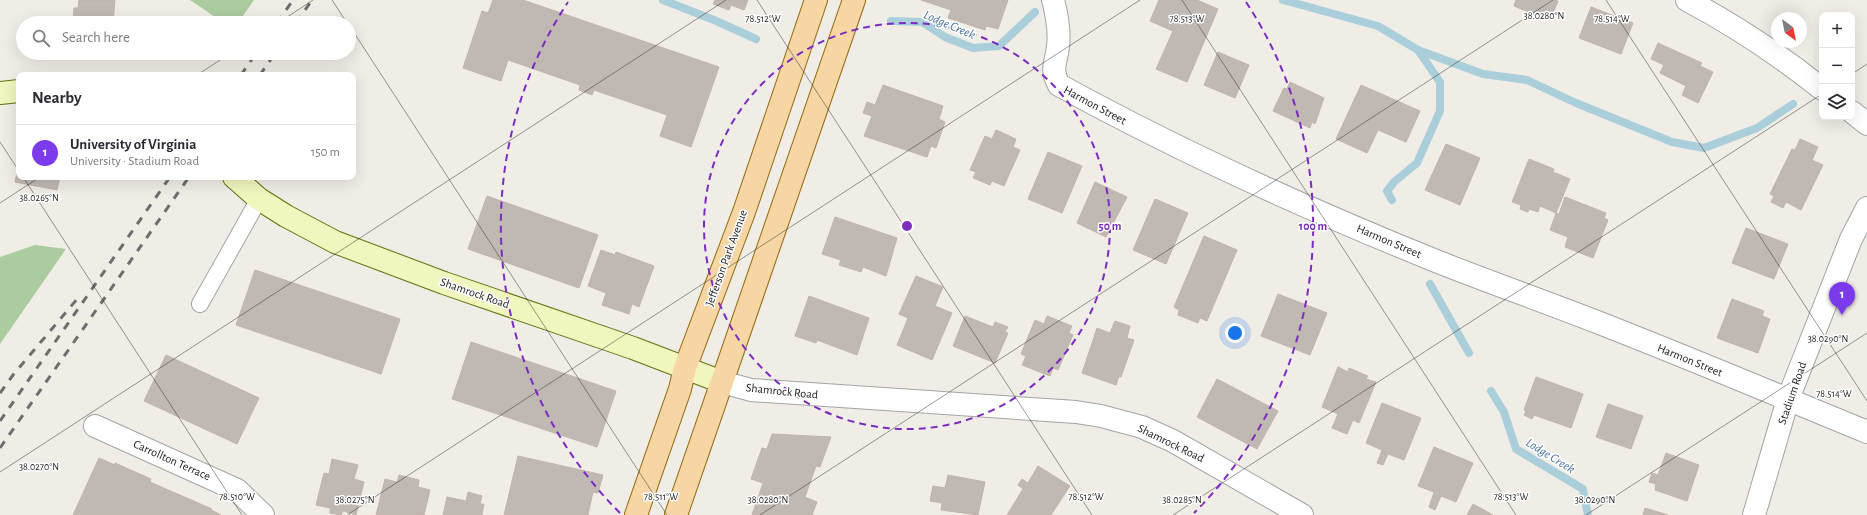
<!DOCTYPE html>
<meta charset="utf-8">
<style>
body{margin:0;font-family:"Alegreya Sans",sans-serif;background:#f2f2f3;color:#2b2b33}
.controls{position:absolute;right:12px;top:12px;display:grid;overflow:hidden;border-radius:8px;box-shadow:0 4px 16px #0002}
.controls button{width:36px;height:36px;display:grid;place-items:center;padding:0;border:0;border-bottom:1px solid #e1e1e2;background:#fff;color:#2b2b33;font:20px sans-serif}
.compass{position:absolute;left:1771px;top:12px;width:36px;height:36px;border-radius:50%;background:#fff;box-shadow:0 4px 16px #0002;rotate:147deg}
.you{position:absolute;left:1235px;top:333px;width:14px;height:14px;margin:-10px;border:3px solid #fff;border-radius:50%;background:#1a73e8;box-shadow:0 0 0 6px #1a73e833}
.badge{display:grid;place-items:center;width:26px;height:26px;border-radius:50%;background:#7c3aed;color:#fff;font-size:13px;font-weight:700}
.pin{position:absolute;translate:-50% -33px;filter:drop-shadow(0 1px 2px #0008)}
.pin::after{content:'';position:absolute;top:21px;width:14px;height:12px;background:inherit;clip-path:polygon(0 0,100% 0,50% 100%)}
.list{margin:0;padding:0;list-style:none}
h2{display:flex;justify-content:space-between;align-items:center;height:52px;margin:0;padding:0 16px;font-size:17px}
h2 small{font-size:13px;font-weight:400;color:#7c7c81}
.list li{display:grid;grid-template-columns:26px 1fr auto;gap:12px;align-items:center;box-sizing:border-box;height:56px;padding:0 16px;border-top:1px solid #e1e1e2}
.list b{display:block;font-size:15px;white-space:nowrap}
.list p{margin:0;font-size:13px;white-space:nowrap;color:#7c7c81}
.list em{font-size:13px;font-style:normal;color:#7c7c81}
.icon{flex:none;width:22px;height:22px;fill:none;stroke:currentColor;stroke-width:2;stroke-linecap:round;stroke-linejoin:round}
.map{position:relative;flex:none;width:1867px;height:515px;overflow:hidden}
.search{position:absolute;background:#fff;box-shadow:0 4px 16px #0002;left:16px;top:16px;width:340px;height:44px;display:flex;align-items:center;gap:10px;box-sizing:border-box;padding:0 14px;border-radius:22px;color:#7c7c81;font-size:15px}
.panel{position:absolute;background:#fff;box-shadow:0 4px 16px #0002;left:16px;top:72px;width:340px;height:108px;border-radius:8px}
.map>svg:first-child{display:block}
</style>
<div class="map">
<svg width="1867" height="515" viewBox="0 0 1867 515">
<rect width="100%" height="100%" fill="#f0ede7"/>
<g fill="#aacc9e">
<path d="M190 0H254L238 23H224Z"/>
<path d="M35 245 66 249 0 344V257Z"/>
</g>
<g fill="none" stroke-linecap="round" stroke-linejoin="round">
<g stroke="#aaceda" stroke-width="8">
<path d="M663 0 714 20 756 39"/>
<path d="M1283 0 1378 26 1418 50 1440 82V111L1417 163 1394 182 1387 191 1392 200"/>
<path d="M891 21 922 22 945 37 973 48 999 46 1035 12"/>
<path d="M1418 50 1483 74 1527 80 1576 103 1672 142 1704 148 1757 128 1793 104"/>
<path d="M1430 284 1469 353"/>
<path d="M1491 391 1504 412 1516 449 1583 489 1588 515"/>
</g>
</g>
<g fill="#c0b9b3" stroke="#c0b4aa">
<path d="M79 0H115L113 23H73L74 8H78Z"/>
<path d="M493 0H523L719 67 691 147 660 136 667 115 594 90 592 95 579 90 580 85 508 60 501 81 463 68 482 11 488 13Z"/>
<path d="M715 0H748L744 10 731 5 729 10 713 4Z"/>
<path d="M921 0H1008L998 29 986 26 985 30 948 18 951 10Z"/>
<path d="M1159 0H1197L1218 9 1187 82 1156 69 1173 31 1150 21Z"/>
<path d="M1516 0H1555L1558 1 1553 13 1551 11 1548 20 1514 6Z"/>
<path d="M1591 7 1633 23 1621 54 1579 38Z"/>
<path d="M1658 43 1702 63 1700 66 1713 72 1698 103 1682 95 1686 86 1660 73 1664 65 1651 59Z"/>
<path d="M1218 52 1249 65 1235 98 1204 85Z"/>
<path d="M1290 82 1324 98 1315 124 1312 122 1310 128 1273 111 1284 88 1287 89Z"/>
<path d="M883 85 943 106 939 119 945 122 936 148 931 146 927 157 864 136 872 116 863 113 867 102 875 105Z"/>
<path d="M1361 85 1420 111 1406 142 1378 130 1367 153 1336 139Z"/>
<path d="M996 130 1016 139 1013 147 1020 150 1004 186 992 181 990 185 973 178 976 172 970 170 985 136 992 139Z"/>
<path d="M1800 139 1818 147 1812 160 1823 165 1801 210 1786 202 1783 208 1771 202 1774 196 1770 194 1792 149 1795 150Z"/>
<path d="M1446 144 1480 158 1460 205 1425 190Z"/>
<path d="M1048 152 1082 166 1062 213 1028 199Z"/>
<path d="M1529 159 1554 169 1553 172 1570 179 1556 213 1540 206 1538 212 1529 209 1528 212 1520 209 1521 205 1512 202Z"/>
<path d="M19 162V177H60L57 190 15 182Z"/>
<path d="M1095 182 1127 197 1106 237 1077 223Z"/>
<path d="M487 196 598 235 579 288 468 249Z"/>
<path d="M1565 197 1606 213 1604 218 1608 220 1593 258 1565 247 1568 237 1550 230 1556 213 1559 214Z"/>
<path d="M1155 199 1188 213 1166 264 1133 250Z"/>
<path d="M835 217 897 238 886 276 863 267 861 272 839 265 841 260 822 254Z"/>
<path d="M1746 228 1788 244 1774 279 1732 263Z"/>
<path d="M1204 236 1237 250 1207 321 1200 318 1198 323 1178 315 1179 310 1174 307Z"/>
<path d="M601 250 615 255 616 252 654 266 639 307 632 304 629 314 602 305 606 293 588 286Z"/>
<path d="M255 270 400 319 381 374 236 325Z"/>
<path d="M916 276 943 287 935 306 952 313 932 360 897 345 908 318 899 314Z"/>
<path d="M1278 294 1327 313 1310 355 1261 336Z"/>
<path d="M809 296 869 318 857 355 817 340 816 343 795 336Z"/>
<path d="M1732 299 1764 311 1762 316 1770 319 1758 353 1717 338Z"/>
<path d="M965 316 993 327 995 322 1008 327 1005 332 1008 333 995 363 953 346Z"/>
<path d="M1047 316 1072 326 1069 333 1073 335 1058 370 1053 368 1050 376 1022 365 1026 356 1021 354 1035 320 1044 324Z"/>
<path d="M1115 321 1130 326 1127 338 1134 340 1121 377 1119 376 1116 385 1082 373 1097 328 1110 333Z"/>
<path d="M471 342 616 391 597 447 452 399Z"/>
<path d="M166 355 259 398 237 444 144 401Z"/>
<path d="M1338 367 1348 372 1349 368 1368 376 1366 379 1376 382 1359 423 1353 420 1347 434 1332 428 1338 414 1322 407Z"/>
<path d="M1536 377 1583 394 1571 428 1534 415 1532 419 1524 415 1526 411 1524 410Z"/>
<path d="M1217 379 1278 411 1257 449 1197 417Z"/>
<path d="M1382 403 1421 418 1404 460 1388 454 1383 465 1377 463 1382 450 1366 443Z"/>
<path d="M1608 404 1643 416 1631 449 1596 437Z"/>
<path d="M772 434 831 437 820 467 816 466 805 497 817 502 812 515H752L763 483 751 479 762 448 767 449Z"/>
<path d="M1434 447 1473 463 1456 502 1441 496 1435 510 1429 507 1434 492 1418 486Z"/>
<path d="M1666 453 1699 465 1687 501 1655 490 1656 484 1649 482 1652 473 1658 475Z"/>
<path d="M518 456 603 475 598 493 593 492 588 515H504Z"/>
<path d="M99 458 115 465V463L151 479 150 482 212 509 211 510 221 515H73Z"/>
<path d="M332 459 358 465 354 479 364 482 356 515 343 511 341 515 330 513V508L316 505 324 473 329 474Z"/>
<path d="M1038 466 1070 486 1051 515H1007L1023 489 1018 485 1022 479 1028 483Z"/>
<path d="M399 475 419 480 418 487 430 490 424 515H376L385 479 397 482Z"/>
<path d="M948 475 985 482 978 515 941 510 942 503 930 501 933 486 945 488Z"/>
<path d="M468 492 482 496 480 504H484L482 515H443L447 497 466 501Z"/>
<path d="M1473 504 1493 515H1467Z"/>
<path d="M1645 508 1668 515H1643Z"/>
</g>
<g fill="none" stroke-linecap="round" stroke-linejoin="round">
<defs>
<path id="lane" d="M200 304 259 199"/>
<g id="street">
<path d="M1053 0C1057 15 1060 30 1058 47 1056 63 1050 69 1059 85 1181 152 1307 209 1436 261 1489 282 1543 301 1597 322 1687 357 1777 395 1867 432"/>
<path d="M1687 0C1732 24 1782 57 1822 89"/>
<path d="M1852 112 1867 124"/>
<path d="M722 382 751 390 1076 412 1101 416 1142 427 1173 441 1302 515"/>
<path d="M95 426 237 490 263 515"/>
<path d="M1754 515 1788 399 1851 239 1867 208"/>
</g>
<g id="secondary">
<path d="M0 93 19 91"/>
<path d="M234 177 259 199 286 216 335 242 444 283 633 348 722 382"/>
</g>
<g id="primary">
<path d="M636 515 680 389 685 368 744 212 816 0"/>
<path d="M676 515 854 0"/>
</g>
</defs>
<use href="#lane" stroke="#a4a4a4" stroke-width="18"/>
<use href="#street" stroke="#a4a4a4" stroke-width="24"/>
<use href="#secondary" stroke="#63710c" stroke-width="24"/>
<use href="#primary" stroke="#92690a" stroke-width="24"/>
<use href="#lane" stroke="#fff" stroke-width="16"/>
<use href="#street" stroke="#fff" stroke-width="22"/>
<use href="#secondary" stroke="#f1f6be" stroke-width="22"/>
<use href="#primary" stroke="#f6d6a5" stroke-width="22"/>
<g stroke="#6e6e6e" stroke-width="3" stroke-dasharray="8 8" stroke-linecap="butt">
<path d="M277 23 293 0"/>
<path d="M296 23 312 0"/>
<path d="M241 75 256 53"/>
<path d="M260 75 275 53"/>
<path d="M0 393 13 375 78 298"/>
<path d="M0 421 170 177"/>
<path d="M0 448 189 177"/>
</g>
</g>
<path fill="none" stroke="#202020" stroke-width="1" stroke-opacity="0.45" d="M332 0 347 23M757 0 1092 515M1182 0 1516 515M1606 0 1867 401M278 23 313 0M349 25 667 515M1852 74 1867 64M197 75 231 53M0 142 19 171M23 177 242 515M0 203 40 177M0 472 726 0M347 515 1140 0M760 515 1553 0M1173 515 1822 94M1586 515 1867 333"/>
<g fill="none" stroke="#7b2cbf" stroke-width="2" stroke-dasharray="7 5">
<circle cx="907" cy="226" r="203"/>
<path d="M620 513A406 406 0 0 1 568 2M1246 2A406 406 0 0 1 1194 513"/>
</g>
<g text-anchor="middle" stroke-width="3" stroke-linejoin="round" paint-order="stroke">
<g font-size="12" fill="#202020" stroke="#fff">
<text transform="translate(1095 105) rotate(28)" y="4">Harmon Street</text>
<text transform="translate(1389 241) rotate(23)" y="4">Harmon Street</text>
<text transform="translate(726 258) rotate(-70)" y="4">Jefferson Park Avenue</text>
<text transform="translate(475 293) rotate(19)" y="4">Shamrock Road</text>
<text transform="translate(1690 360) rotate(22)" y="4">Harmon Street</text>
<text transform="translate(782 391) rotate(6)" y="4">Shamrock Road</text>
<text transform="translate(1792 393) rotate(-71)" y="4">Stadium Road</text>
<text transform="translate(1171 443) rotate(26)" y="4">Shamrock Road</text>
<text transform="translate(172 460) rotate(24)" y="4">Carrollton Terrace</text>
</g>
<g font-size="13" font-style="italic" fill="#4e76a2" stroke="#fff">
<text transform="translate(950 24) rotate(23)" y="5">Lodge Creek</text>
<text transform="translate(1551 455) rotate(32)" y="5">Lodge Creek</text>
</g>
</g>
<g font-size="10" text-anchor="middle" fill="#202020" stroke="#fff" stroke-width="3" stroke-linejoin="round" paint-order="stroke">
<text x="1544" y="19">38.0280°N</text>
<text x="763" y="22">78.512°W</text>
<text x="1187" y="22">78.513°W</text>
<text x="1612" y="22">78.514°W</text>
<text x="39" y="201">38.0265°N</text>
<text x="1828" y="342">38.0290°N</text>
<text x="1834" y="397">78.514°W</text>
<text x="39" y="470">38.0270°N</text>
<text x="237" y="500">78.510°W</text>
<text x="661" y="500">78.511°W</text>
<text x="1086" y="500">78.512°W</text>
<text x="1511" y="500">78.513°W</text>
<text x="355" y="503">38.0275°N</text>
<text x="768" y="503">38.0280°N</text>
<text x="1182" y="503">38.0285°N</text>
<text x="1595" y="503">38.0290°N</text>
</g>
<circle cx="907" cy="226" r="6" fill="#7b2cbf" stroke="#fff" stroke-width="2"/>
<g font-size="12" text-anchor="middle" font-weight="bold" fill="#7b2cbf" stroke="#fff" stroke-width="3" stroke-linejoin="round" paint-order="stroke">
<text x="1110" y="230">50 m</text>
<text x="1313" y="230">100 m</text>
</g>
</svg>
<div class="controls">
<button>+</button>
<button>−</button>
<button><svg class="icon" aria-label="layers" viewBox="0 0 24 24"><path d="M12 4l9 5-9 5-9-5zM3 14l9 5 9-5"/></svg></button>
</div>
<svg class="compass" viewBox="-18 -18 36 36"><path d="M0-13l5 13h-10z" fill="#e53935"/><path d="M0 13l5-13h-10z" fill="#7c7c81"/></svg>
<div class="you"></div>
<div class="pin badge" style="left:1842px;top:315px">1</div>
<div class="search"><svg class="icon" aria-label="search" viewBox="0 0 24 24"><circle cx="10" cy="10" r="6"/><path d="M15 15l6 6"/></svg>Search here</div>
<section class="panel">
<h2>Nearby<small></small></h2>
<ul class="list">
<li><span class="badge">1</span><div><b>University of Virginia</b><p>University · Stadium Road</p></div><em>150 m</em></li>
</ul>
</section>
</div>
